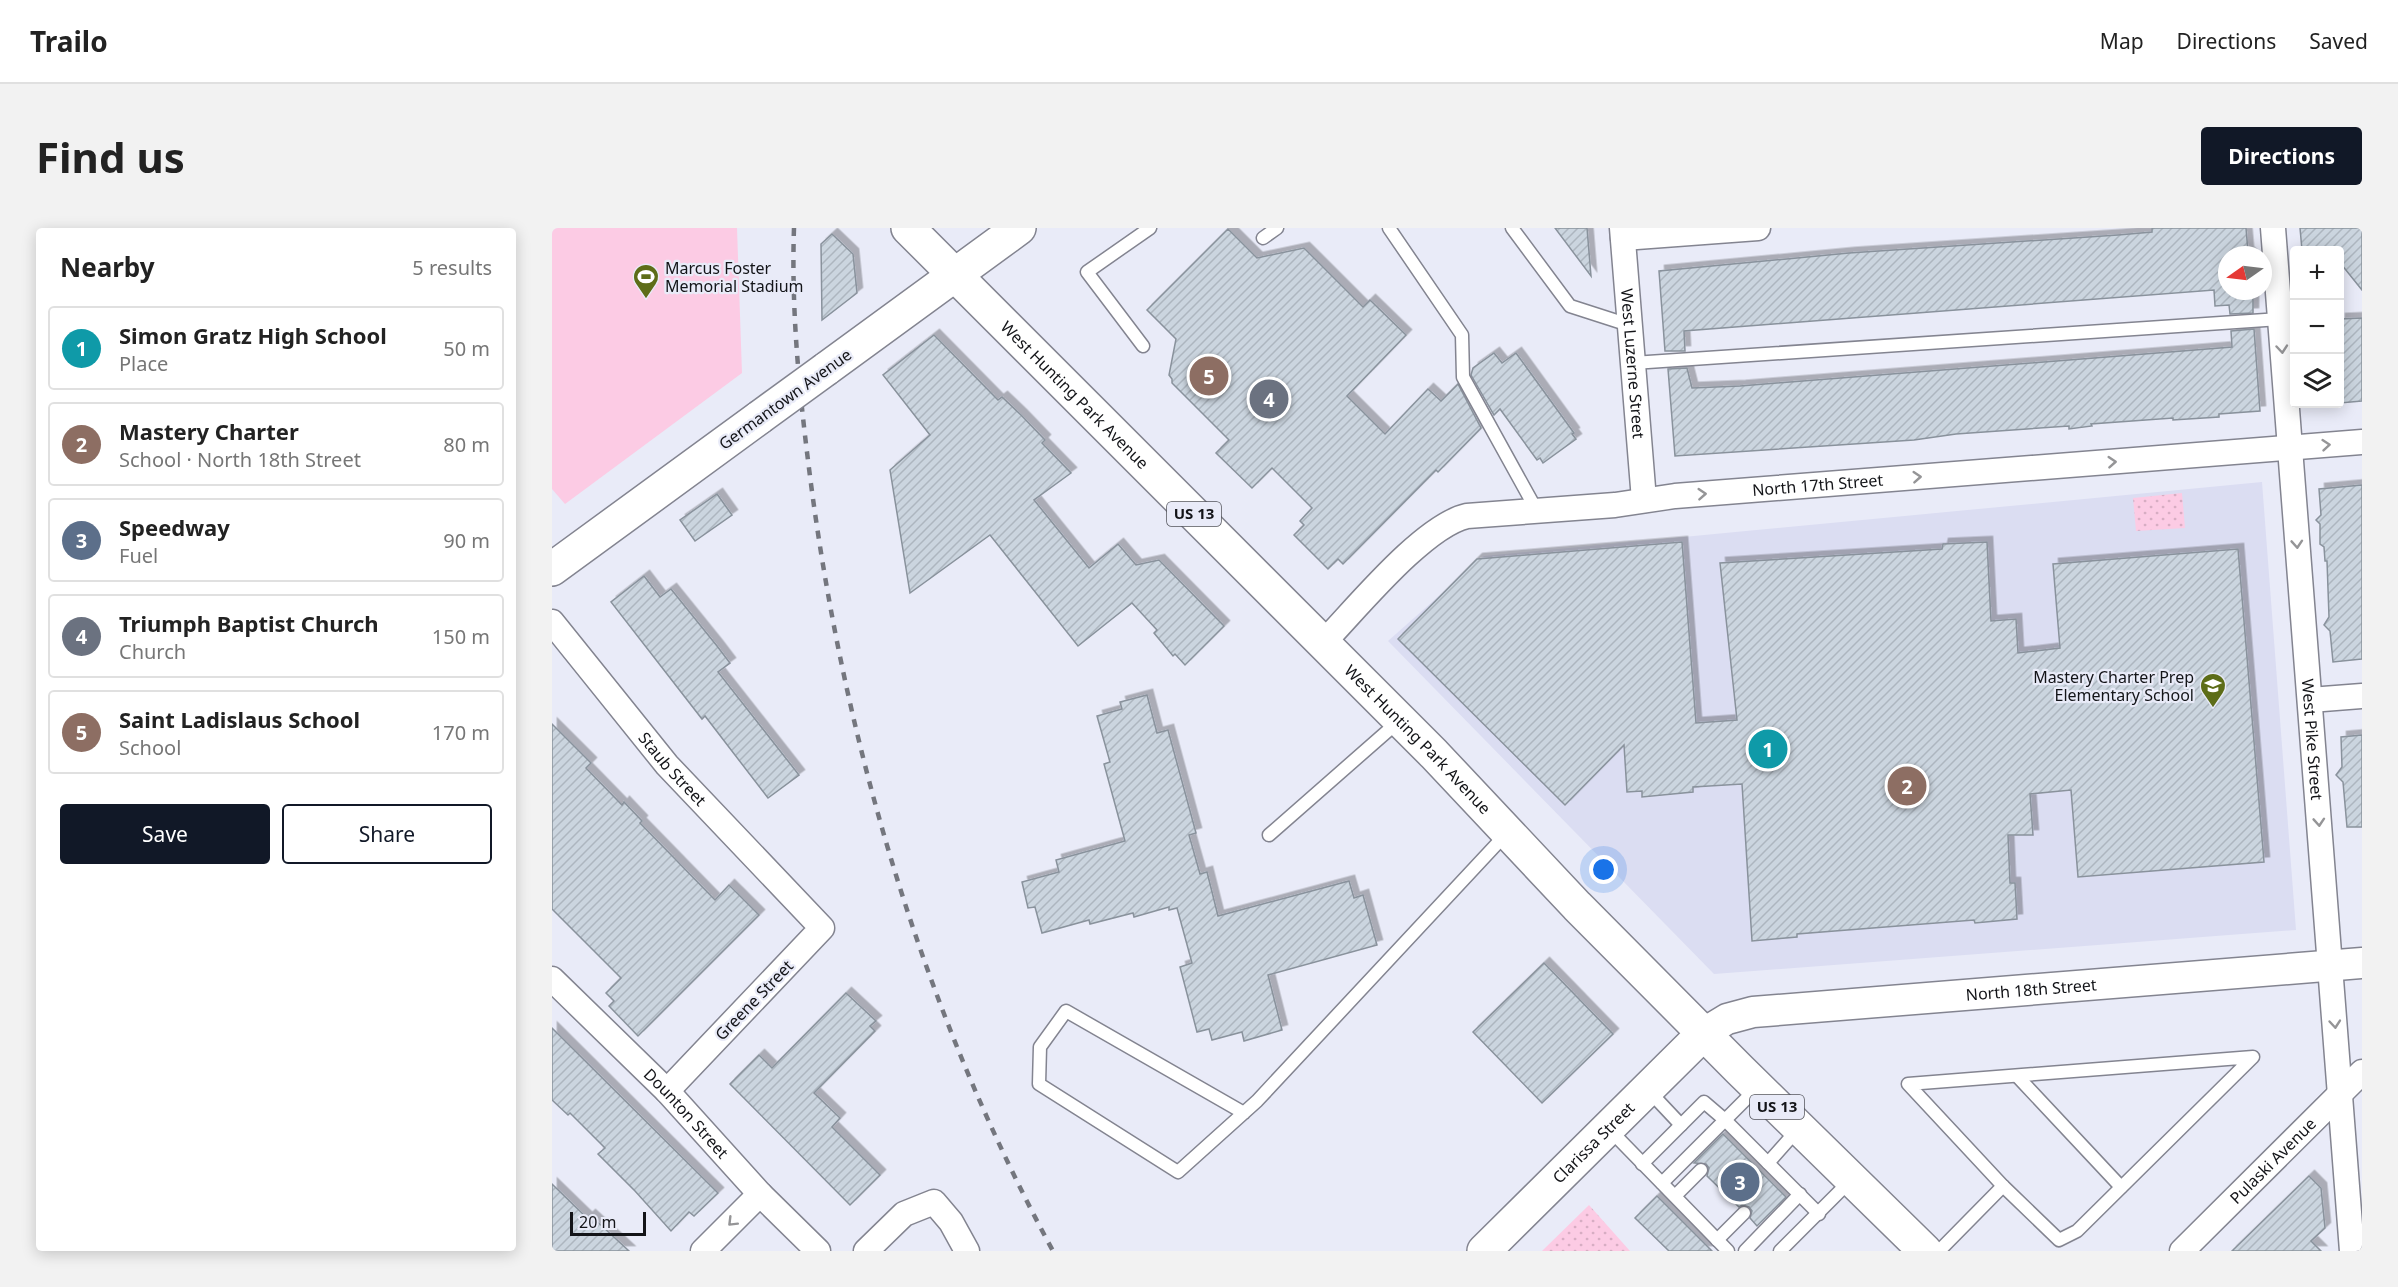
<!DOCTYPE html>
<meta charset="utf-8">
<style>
body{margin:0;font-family:"Noto Sans",sans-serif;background:#f2f2f2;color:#222}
.controls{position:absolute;right:18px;top:18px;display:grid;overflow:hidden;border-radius:6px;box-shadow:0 3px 15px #0003}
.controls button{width:54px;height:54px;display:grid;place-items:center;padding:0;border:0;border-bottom:2px solid #e0e0e0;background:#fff;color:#222;font:30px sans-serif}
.compass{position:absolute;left:1666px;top:18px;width:54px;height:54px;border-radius:50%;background:#fff;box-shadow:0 3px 15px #0003;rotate:256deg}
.scale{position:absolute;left:18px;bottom:15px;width:76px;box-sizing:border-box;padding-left:6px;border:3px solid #131418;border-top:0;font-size:16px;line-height:21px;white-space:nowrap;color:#131418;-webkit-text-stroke:4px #e9ebf8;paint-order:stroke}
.you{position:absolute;left:1052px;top:642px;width:21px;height:21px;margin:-15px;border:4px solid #fff;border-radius:50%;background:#1a73e8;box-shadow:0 0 0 9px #1a73e833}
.badge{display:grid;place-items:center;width:39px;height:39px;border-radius:50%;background:#111827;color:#fff;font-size:20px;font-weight:700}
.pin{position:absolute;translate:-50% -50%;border:3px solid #fff;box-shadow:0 2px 6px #0006}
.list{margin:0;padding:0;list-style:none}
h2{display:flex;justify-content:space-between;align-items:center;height:78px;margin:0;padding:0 24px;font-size:26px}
h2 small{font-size:20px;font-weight:400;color:#767676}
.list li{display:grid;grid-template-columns:39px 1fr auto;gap:18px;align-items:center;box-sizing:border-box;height:84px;margin:0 12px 12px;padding:0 12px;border:2px solid #e0e0e0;border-radius:6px}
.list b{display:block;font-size:22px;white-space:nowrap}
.list p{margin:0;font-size:20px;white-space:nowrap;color:#767676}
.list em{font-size:20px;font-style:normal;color:#767676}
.actions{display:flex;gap:12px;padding:18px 24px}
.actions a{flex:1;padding:14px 0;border:2px solid #111827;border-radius:6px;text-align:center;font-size:21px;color:#111827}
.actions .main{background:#111827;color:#fff}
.icon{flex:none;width:33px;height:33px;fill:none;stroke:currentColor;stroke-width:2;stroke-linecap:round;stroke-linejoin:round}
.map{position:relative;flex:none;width:1810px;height:1023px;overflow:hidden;border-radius:6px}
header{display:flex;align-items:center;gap:36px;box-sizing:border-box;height:84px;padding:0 30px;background:#fff;border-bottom:2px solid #e0e0e0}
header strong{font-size:28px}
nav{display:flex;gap:33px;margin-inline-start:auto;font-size:21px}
.intro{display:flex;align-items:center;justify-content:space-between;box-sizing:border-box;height:144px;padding:0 36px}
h1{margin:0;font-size:42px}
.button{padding:15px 27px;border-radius:6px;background:#111827;color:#fff;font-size:21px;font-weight:700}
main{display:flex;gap:36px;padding:0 36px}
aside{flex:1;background:#fff;border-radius:6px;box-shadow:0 3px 15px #0003}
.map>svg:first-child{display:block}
</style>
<header>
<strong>Trailo</strong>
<nav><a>Map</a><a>Directions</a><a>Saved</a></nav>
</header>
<div class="intro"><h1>Find us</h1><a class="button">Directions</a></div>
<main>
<aside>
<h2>Nearby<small>5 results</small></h2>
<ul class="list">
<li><span class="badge" style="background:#0f9aa8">1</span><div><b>Simon Gratz High School</b><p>Place</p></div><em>50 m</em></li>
<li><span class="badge" style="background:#8d6e63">2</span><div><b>Mastery Charter</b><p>School · North 18th Street</p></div><em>80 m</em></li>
<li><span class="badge" style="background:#5c6f8a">3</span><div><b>Speedway</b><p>Fuel</p></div><em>90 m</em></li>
<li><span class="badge" style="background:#6b7280">4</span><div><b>Triumph Baptist Church</b><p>Church</p></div><em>150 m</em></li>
<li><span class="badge" style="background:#8d6e63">5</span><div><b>Saint Ladislaus School</b><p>School</p></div><em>170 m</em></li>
</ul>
<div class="actions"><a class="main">Save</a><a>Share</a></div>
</aside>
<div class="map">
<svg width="1810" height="1023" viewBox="0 0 1810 1023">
<defs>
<pattern id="park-dots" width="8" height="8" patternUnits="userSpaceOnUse" patternTransform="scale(1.5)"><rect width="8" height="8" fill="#fccbe4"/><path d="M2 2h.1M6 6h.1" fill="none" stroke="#d7adc3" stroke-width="1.8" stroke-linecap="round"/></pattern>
<pattern id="building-hatch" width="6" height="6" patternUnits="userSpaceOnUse" patternTransform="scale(1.5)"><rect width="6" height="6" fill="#cbd5df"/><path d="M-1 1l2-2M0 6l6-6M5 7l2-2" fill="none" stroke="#adb6bf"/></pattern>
<filter id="shadow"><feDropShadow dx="5.5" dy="-5.5" stdDeviation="0" flood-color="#0004"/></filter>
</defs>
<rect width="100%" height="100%" fill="#e9ebf8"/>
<path fill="#dbddf2" d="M1710 254 1744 702 1162 746 836 413 932 328Z"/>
<path fill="#fccbe4" d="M0 0H185L190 145 13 276 0 261Z"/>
<g fill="url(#park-dots)">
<path d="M1630 265 1633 300 1584 303 1581 270Z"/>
<path d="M1037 977 1078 1023H990Z"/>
</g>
<g fill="url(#building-hatch)" stroke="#89929c" stroke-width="1.5" filter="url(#shadow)">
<path d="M1003 0H1035L1039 48Z"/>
<path d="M1600 0H1694L1696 24 1699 27H1675V63H1701V85L1678 86 1677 77 1663 78 1662 62 1132 103 1133 123H1113L1107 43 1297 25 1566 7 1600 4Z"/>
<path d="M1748 0H1810V62L1789 36 1788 22H1750Z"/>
<path d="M676 1 705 30 752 20 811 79 818 72 854 107 795 168 833 206 876 161 889 173 906 156 929 200 886 244 884 242 791 336 786 331 776 341 742 307 752 297 748 293 760 280 720 240 700 260 664 225 677 212 620 155V151L617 147 624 111 595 82Z"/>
<path d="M280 6 301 26 305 65 270 92 269 16Z"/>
<path d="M1810 90V173L1788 175V91Z"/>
<path d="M1702 101 1708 183 1667 186V189L1621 192V190L1539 196 1540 198 1517 201V198L1404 206 1362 212 1123 228 1116 141 1135 140 1140 160 1188 158 1680 119 1679 103Z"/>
<path d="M382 107 446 172 450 169 469 187 493 212 490 215 519 245 482 272 537 340 566 316 584 337 607 332 672 398 633 437 623 426 621 428 602 405 605 402 580 375 526 418 438 307 358 365 338 242 378 207 331 147Z"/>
<path d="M942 125 950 135 964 125 1022 205 1020 206 1024 211 991 235 988 230 985 232 948 181 942 187 919 147 921 140Z"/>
<path d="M1810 257V431L1781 434 1778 403 1772 397 1777 389 1775 333H1773L1772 319 1768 316V296L1764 292 1769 287 1767 261Z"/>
<path d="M165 266 180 287 143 313 128 292Z"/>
<path d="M1130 314 1144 495 1185 492 1168 335 1390 321 1391 316 1435 314 1439 393 1464 391 1466 425 1508 420 1501 336 1686 321 1712 634 1526 649 1519 562 1478 566 1481 607H1456L1458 655H1463L1465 691 1423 695 1422 692 1245 706V709L1200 713 1190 556 1141 559V564L1090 569V563L1075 564 1072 517 1013 577 846 411 925 331Z"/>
<path d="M92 348 108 369 119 361 165 418 178 435 166 444 247 547 216 570 153 488 150 491 59 374Z"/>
<path d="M595 467 605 505 616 502 644 605 637 607 648 646 655 644 666 688 797 653 802 670 811 667 825 717 716 747 730 802 692 813 690 804 660 812 657 801 645 804 628 739 640 735 625 680 617 682V679L582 689 581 685 538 696 537 692 490 705 483 679 476 680 470 654 507 644 504 632 573 613 552 536 558 534 545 488 570 481 568 474Z"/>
<path d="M0 496 39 535 34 540 70 577 72 574 90 593 88 595 163 672 177 657 207 687 86 808 57 778 62 773 54 765 69 750 0 681Z"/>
<path d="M1810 507V599H1795L1791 554 1784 547 1790 539 1789 509Z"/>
<path d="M992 735 1061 806 990 875 921 804Z"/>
<path d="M294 765 324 793 318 798 323 803 262 865 288 890 280 899 328 947 298 977 178 856 207 827 220 840Z"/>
<path d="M0 800 166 965 142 988 137 984 119 1003 83 963 46 926 53 920 18 885 16 887 0 872Z"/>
<path d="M1171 906 1234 969 1205 998 1198 990 1200 983 1197 979 1190 977 1187 979 1155 948 1157 940 1154 936 1142 935Z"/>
<path d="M1757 948 1769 960 1773 1000 1759 1013 1769 1023H1680Z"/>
<path d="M0 956 35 990 38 987 77 1023H0Z"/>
<path d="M1105 968 1160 1023H1117L1083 990Z"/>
</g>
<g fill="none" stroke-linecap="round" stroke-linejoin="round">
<defs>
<g id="service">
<path d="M837 0 910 107 911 149 985 283"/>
<path d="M960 0 1018 78 1077 97"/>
<path d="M711 10 725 0"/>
<path d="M591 118 535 44 598 0"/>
<path d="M1081 135 1728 91"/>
<path d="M717 607 847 493"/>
<path d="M1701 829 1525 1003 1507 1012 1451 958 1356 856Z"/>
<path d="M1465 848 1569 959"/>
<path d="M1097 863 1129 897"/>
<path d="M692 885 514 783 488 819 487 856 626 944 705 873 955 605"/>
<path d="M1057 901 1176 1023"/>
<path d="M1216 935 1247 900"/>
<path d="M1090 936 1152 874 1173 892 1205 860"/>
<path d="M1110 955 1173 892 1267 986"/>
<path d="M1123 968 1149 942"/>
<path d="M1165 1012 1192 985"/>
<path d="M1193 1023 1248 966"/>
<path d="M1228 1023 1299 952"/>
<path d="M1387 1023 1451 958"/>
</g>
<g id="minor">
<path id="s1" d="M1070 0 1092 272"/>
<path id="s2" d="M1721 0 1800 1023"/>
<path d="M1071 10 1206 0"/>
<path id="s3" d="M0 394 115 537 270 700 115 863"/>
<path id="s4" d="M771 415C804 381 871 298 915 288L1063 277 1123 268 1810 214"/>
<path d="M1758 472 1810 468"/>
<path id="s5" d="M0 751 115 863 208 966 266 1023"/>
<path d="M151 1023 208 966"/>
<path d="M314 1023 352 986 382 974 399 994 415 1023"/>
<path id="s6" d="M1630 1023 1810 844"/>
</g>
<g id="tertiary">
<path id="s7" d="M1152 805 1175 791 1201 784 1810 735"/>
</g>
<g id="secondary">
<path id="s8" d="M932 1023 1152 805"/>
</g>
<g id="primary">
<path id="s9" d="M356 0 882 526 1025 678 1188 842 1373 1023"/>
<path d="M274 141 467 0"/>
<path d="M0 341 208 189"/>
</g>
</defs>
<use href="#service" stroke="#838490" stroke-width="15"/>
<use href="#minor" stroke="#838490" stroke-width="27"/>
<use href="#tertiary" stroke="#838490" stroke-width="33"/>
<use href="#secondary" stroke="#838490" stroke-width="36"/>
<use href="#primary" stroke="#838490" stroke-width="36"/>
<use href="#service" stroke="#fff" stroke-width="12"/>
<use href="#minor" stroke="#fff" stroke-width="24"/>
<use href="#tertiary" stroke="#fff" stroke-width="30"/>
<use href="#secondary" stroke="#fff" stroke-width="33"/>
<use href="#primary" stroke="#fff" stroke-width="33"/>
<path stroke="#74767e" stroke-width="4.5" stroke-dasharray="8 8" stroke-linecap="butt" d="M242 0C239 86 248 171 259 256 294 522 373 787 501 1023"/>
<defs>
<path id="primary-bridge" d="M208 189 274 141"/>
</defs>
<use href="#primary-bridge" stroke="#838490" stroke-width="36" stroke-linecap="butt"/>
<use href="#primary-bridge" stroke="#fff" stroke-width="33"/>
</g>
<defs><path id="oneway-chevron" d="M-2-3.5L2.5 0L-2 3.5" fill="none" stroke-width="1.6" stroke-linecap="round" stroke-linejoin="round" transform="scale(1.5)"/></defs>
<g stroke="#959597">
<use href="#oneway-chevron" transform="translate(1730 121) rotate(85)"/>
<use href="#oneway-chevron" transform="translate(1774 217) rotate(-5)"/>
<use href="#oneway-chevron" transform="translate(1560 234) rotate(-4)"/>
<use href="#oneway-chevron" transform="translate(1365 249) rotate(-4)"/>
<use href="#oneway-chevron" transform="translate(1150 266) rotate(-4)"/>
<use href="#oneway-chevron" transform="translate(1745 316) rotate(86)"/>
<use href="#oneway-chevron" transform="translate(1767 594) rotate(86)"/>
<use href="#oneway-chevron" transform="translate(1783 796) rotate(85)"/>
<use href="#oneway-chevron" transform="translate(180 994) rotate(135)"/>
</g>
<defs>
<symbol id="stadium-pin" viewBox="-11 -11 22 30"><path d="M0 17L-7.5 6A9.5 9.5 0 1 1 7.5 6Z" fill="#5d6d18" stroke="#e9ebf8"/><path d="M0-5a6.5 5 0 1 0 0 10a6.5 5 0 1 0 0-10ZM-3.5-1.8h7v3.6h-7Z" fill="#fff"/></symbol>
<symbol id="school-pin" viewBox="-11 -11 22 30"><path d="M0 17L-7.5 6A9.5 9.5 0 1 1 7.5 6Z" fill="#5d6d18" stroke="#e9ebf8"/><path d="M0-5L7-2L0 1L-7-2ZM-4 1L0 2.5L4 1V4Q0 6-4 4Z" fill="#fff"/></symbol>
</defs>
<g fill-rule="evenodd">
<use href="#stadium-pin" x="79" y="34" width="30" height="40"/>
<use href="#school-pin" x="1646" y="443" width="30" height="40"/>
</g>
<g text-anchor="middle" stroke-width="4.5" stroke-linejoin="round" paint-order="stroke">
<g fill="#e9ebf8" stroke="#53545b" stroke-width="1.5">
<rect x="615" y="274" width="54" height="24" rx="4.5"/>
<rect x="1198" y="867" width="54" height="24" rx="4.5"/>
</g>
<g font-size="15" font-weight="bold" fill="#131418">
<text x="642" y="291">US 13</text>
<text x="1225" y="884">US 13</text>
</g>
<g font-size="16" fill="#131418" stroke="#e9ebf8" text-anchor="start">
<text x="113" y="46">Marcus Foster<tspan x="113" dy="18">Memorial Stadium</tspan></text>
<text x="1642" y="455" text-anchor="end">Mastery Charter Prep<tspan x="1642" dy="18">Elementary School</tspan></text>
</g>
<g font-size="16" fill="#131418" stroke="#e9ebf8">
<text dy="6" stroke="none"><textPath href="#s1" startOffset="136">West Luzerne Street</textPath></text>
<text dy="6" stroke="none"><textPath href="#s9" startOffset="236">West Hunting Park Avenue</textPath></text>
<text transform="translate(233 171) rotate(-36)" y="6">Germantown Avenue</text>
<text dy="6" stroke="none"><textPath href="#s4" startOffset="546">North 17th Street</textPath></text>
<text dy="6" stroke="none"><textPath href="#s9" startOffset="722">West Hunting Park Avenue</textPath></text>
<text dy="6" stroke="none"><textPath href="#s2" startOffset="513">West Pike Street</textPath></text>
<text dy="6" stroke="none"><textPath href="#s3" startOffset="190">Staub Street</textPath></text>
<text dy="6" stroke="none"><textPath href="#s7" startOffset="333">North 18th Street</textPath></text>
<text transform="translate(202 772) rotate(-46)" y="6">Greene Street</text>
<text dy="6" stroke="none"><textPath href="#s5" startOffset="190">Dounton Street</textPath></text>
<text dy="6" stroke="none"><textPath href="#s8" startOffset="154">Clarissa Street</textPath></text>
<text dy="6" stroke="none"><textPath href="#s6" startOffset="128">Pulaski Avenue</textPath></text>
</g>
</g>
</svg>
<div class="controls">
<button>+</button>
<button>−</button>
<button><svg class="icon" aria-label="layers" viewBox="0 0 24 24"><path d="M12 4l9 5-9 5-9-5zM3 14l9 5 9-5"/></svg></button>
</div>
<svg class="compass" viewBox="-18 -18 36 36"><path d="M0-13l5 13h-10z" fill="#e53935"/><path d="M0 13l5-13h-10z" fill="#767676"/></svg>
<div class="scale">20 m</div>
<div class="you"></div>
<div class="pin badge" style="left:1216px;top:521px;background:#0f9aa8">1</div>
<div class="pin badge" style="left:1355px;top:558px;background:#8d6e63">2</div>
<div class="pin badge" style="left:1188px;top:954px;background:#5c6f8a">3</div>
<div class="pin badge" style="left:717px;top:171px;background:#6b7280">4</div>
<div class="pin badge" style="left:657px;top:148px;background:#8d6e63">5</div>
</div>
</main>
